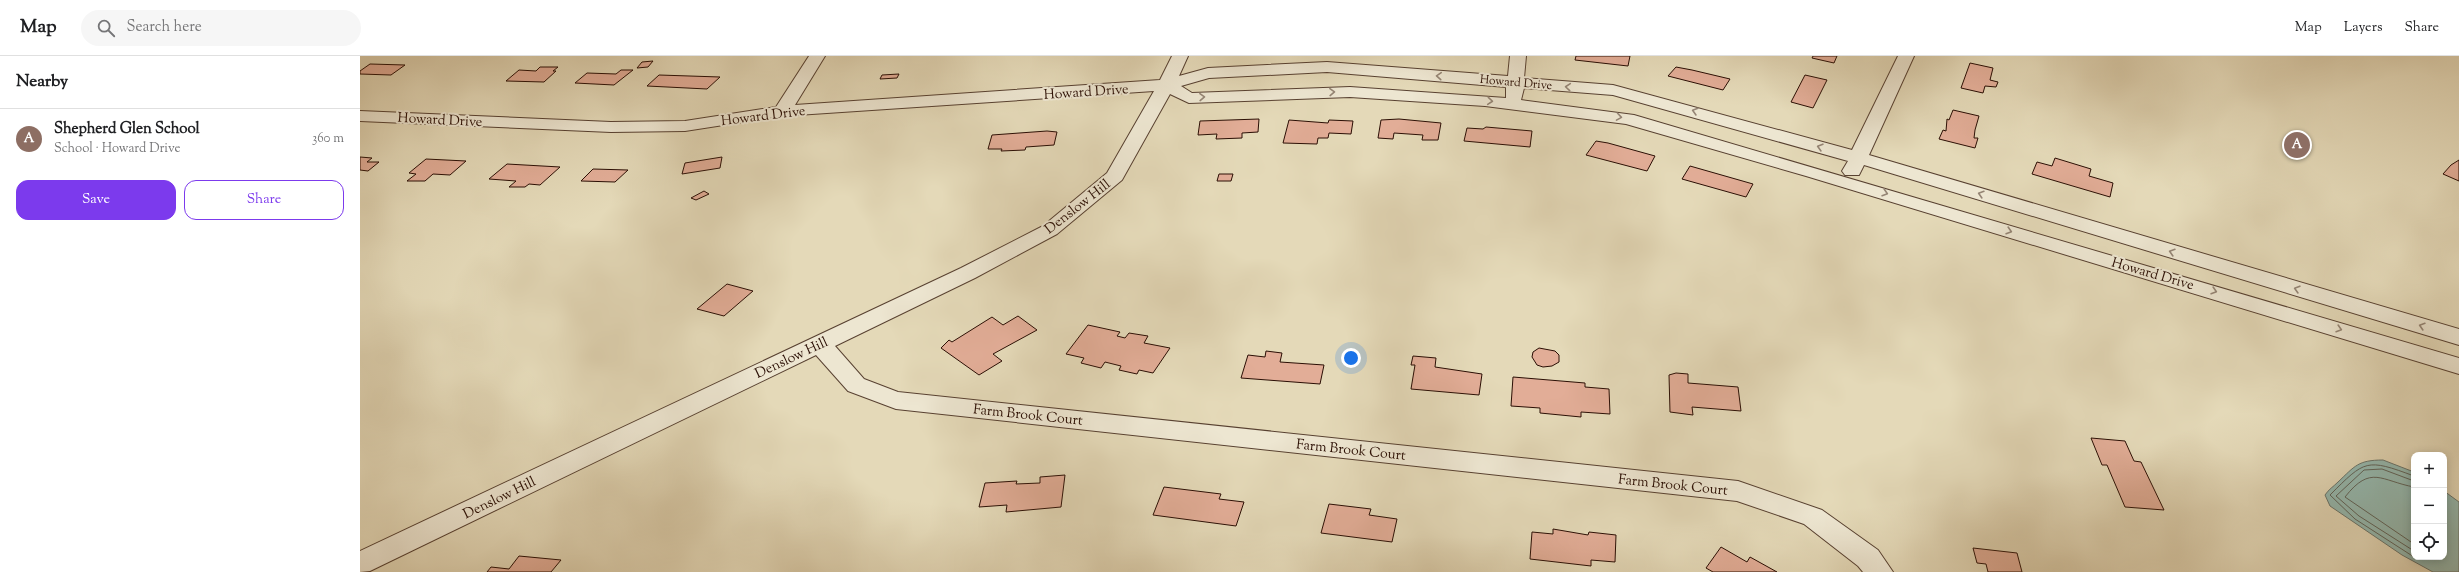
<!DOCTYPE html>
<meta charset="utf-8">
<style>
body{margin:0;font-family:"Sorts Mill Goudy",serif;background:#f6f6f6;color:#202124}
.controls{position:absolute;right:12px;bottom:12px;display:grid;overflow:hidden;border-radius:8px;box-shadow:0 2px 10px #0003}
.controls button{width:36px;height:36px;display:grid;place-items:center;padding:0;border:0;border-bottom:1px solid #e0e0e0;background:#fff;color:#202124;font:20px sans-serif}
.you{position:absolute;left:991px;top:302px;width:14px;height:14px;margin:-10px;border:3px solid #fff;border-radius:50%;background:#1a73e8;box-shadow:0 0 0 6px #1a73e833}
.badge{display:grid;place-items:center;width:26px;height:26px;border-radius:50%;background:#7c3aed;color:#fff;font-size:13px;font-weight:700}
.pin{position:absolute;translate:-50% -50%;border:2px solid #fff;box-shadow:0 1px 4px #0006}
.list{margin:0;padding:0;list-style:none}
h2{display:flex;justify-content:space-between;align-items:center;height:52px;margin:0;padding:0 16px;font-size:17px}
h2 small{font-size:13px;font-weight:400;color:#757577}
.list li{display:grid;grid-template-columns:26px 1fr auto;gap:12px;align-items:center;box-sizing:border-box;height:60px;padding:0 16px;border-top:1px solid #e0e0e0}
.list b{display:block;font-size:15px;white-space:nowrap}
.list p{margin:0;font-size:13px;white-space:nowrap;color:#757577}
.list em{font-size:13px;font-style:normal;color:#757577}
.actions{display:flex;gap:8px;padding:12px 16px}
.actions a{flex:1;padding:9px 0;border:1px solid #7c3aed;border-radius:12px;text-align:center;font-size:14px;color:#7c3aed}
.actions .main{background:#7c3aed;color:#fff}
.icon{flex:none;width:22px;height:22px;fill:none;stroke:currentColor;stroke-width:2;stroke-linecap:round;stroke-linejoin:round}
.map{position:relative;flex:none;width:2099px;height:516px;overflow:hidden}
header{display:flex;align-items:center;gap:24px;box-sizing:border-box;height:56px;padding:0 20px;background:#fff;border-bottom:1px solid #e0e0e0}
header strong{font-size:19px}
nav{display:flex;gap:22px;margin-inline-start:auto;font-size:14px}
.search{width:280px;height:36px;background:#f6f6f6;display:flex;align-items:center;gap:10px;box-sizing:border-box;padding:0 14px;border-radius:22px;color:#757577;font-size:15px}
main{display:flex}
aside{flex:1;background:#fff}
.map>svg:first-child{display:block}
</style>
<header>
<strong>Map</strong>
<div class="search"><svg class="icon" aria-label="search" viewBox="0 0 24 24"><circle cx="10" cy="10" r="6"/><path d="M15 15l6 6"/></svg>Search here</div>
<nav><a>Map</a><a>Layers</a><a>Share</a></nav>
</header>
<main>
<aside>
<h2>Nearby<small></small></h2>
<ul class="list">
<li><span class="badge" style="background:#8d6e63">A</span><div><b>Shepherd Glen School</b><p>School · Howard Drive</p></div><em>360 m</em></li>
</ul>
<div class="actions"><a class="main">Save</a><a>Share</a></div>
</aside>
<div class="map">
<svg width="2099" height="516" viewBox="0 0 2099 516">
<rect width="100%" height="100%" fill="#e4d9b8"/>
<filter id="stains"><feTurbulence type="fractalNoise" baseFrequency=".005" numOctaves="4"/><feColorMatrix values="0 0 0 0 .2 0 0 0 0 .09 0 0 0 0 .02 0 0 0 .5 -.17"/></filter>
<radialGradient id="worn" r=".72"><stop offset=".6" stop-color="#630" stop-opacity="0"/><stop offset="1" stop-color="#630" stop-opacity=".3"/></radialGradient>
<path fill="#95bab1" stroke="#6a756c" d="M2023 404 2054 416V501H2084V435L2099 446V516H2073L2042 499 1970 450 1965 439C1969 433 1973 431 1978 426 1995 410 1998 404 2023 404Z"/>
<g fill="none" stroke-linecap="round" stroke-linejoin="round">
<g stroke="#60645a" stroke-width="1">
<path d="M2054 420C2006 402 2005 404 1970 439L1995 463 2054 501"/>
<path d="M2054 425 2022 413 2004 414 1976 440 1999 460 2054 495"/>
<path d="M2054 431C2021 425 2011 408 1985 441L2054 488"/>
</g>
</g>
<g fill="#e2ad97" stroke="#2a0e04">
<path d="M1216 0H1270L1268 10 1215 4Z"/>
<path d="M1453 0H1477L1474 7 1452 2Z"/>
<path d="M293 5 288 11 277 12 282 6Z"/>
<path d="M1610 7 1633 12 1630 24 1638 26 1636 31 1625 30 1623 37 1601 32Z"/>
<path d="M10 8 45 9 31 19 0 18V15Z"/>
<path d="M180 11H198L193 15H196L184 26 146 25 159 14 176 15Z"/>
<path d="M1316 11 1332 14 1370 23 1363 34 1308 20Z"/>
<path d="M261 14H273L254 29 215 27 227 17 256 18Z"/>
<path d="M539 18 537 22 520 23 522 19Z"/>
<path d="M299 19 360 21 347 33 287 30Z"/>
<path d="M1445 19 1467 24 1453 52 1431 46Z"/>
<path d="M1593 54 1619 60 1615 74 1614 82H1618L1615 92 1579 83 1583 74 1586 75 1587 63 1589 64Z"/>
<path d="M899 63 898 76 882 77V82L856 83 857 78 838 79 840 65Z"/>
<path d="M1039 63 1081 67 1078 84H1062L1063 79 1034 77 1033 83 1018 82 1021 64Z"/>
<path d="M929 64 968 67 969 64 993 65 991 78 969 77 968 82H958L957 88 923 87Z"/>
<path d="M1126 71 1172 75 1170 91 1104 85 1107 72 1123 73Z"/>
<path d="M687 75 697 76 694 89 666 91 665 94 641 95 642 93H628L632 79Z"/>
<path d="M1236 85 1248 87 1295 100 1287 115 1226 99Z"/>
<path d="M0 101 12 102 7 106H19L8 115 0 114Z"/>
<path d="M362 101 360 112 322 118 325 107Z"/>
<path d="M1695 102 1731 113 1729 120 1753 127 1750 141 1672 118 1677 106 1692 110Z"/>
<path d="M66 103 106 105 90 119 73 118 65 125H47L56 118 49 117Z"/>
<path d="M2099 104V125L2083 118 2091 109Z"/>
<path d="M147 108 200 111 180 129 169 128 165 131H149L156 125 129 123Z"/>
<path d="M1330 110 1393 128 1386 141 1322 123Z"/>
<path d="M233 113 268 114 255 126 221 125Z"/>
<path d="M859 118H873L871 125H857Z"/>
<path d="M344 135 349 138 336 144 331 142Z"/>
<path d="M367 228 393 235 364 260 337 253Z"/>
<path d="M658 260 677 274 633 298 642 305 619 319 581 292 589 284 592 286 632 261 643 269Z"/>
<path d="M728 269 760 276 757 280 765 282 769 277 788 280 784 287 810 292 793 317 779 314 777 318 759 314 761 310 745 306 741 312 721 307 724 302 706 298Z"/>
<path d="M1179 292 1195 295 1199 299V306L1192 310 1183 311 1177 309 1172 301 1173 296Z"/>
<path d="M906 295 922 297 920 306 964 309 960 328 881 322 888 299 905 301Z"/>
<path d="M1053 300 1076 302 1075 311 1122 318 1119 339 1051 333 1055 309H1051Z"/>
<path d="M1316 317 1328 318V327L1378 331 1381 355 1332 351 1333 359 1310 356 1309 319Z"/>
<path d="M1153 321 1225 327V331L1249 333 1250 358 1221 356V361L1180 357V352L1151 350Z"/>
<path d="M1731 382 1765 385 1774 405 1781 406 1804 454 1765 451 1747 409H1742Z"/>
<path d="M705 419 701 451 646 456 647 449 619 451 625 427 657 425 656 428 680 427V421Z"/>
<path d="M804 431 861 438 859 443 884 446 876 470 793 459Z"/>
<path d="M969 448 1011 453 1009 459 1037 463 1032 486 961 477Z"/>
<path d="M1193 473 1228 479 1229 476 1256 479 1255 506 1231 504V510L1170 503 1172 476 1193 478Z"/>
<path d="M1361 491 1387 506 1390 501 1417 516H1353L1346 512Z"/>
<path d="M1613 492 1657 497 1662 516H1628L1626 508 1617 507Z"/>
<path d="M159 500 201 504 191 516H127L131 511 149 513Z"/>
</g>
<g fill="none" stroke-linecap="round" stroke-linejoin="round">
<defs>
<path id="minor" d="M449 0H465L435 49 800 24 812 0H828L819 20 848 12 967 6 1148 20 1150 0H1166L1164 22 1253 29 1492 94 1538 0H1554L1509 99 2099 273V289L1504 109 1499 119H1485L1482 115 1488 105 1253 39 1164 32 1161 44 1274 59 2099 302V318L1446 120 1266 68 1125 50 990 41 829 47 810 38 762 124 697 178 615 222 475 290 504 323 538 336 1378 425 1462 454 1518 494 1533 516H1503L1498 510 1444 468 1377 445 536 353 488 335 456 299 10 515 0 516V495L601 212 683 170 747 117 794 35 422 60 325 75 251 76 0 65V55L251 66 325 65 416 51ZM967 16 1146 31V42L990 31 832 37 821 30 849 22Z"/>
</defs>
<use href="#minor" stroke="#584131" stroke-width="2"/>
<use href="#minor" fill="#ede6d1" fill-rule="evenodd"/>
</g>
<defs><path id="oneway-chevron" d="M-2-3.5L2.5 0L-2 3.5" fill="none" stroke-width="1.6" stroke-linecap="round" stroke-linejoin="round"/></defs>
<g stroke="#958575">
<use href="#oneway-chevron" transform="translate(1079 20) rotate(-176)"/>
<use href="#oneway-chevron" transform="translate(1208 31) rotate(-175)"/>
<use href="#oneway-chevron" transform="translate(972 36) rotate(-2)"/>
<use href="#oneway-chevron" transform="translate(842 41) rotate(-2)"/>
<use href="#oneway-chevron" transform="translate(1130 45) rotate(5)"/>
<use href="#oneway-chevron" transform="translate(1335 55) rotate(-164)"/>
<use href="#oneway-chevron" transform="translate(1259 61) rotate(9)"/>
<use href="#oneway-chevron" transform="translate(1460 91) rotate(-164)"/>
<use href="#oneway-chevron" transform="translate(1525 137) rotate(17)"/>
<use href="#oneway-chevron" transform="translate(1621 138) rotate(-163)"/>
<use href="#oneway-chevron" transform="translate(1649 175) rotate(17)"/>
<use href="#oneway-chevron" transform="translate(1812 196) rotate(-163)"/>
<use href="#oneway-chevron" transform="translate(1937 233) rotate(-164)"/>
<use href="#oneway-chevron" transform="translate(1854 235) rotate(17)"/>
<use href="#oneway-chevron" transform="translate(2062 270) rotate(-163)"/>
<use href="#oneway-chevron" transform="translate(1979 273) rotate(17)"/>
</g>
<g text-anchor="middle" stroke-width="4" stroke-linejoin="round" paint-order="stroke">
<g font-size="12" fill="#2a0e04" stroke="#ede6d1">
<text transform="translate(1156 26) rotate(5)" y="4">Howard Drive</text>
</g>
<g font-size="14" fill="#2a0e04" stroke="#ede6d1">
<text transform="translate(726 35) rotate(-4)" y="5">Howard Drive</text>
<text transform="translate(403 59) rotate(-7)" y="5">Howard Drive</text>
<text transform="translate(80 63) rotate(3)" y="5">Howard Drive</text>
<text transform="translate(717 150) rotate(-38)" y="5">Denslow Hill</text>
<text transform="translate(1793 217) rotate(16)" y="5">Howard Drive</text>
<text transform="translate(431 301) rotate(-25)" y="5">Denslow Hill</text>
<text transform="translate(668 358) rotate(6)" y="5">Farm Brook Court</text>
<text transform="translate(991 393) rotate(6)" y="5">Farm Brook Court</text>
<text transform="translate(1313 428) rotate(6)" y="5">Farm Brook Court</text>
<text transform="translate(139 441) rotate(-26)" y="5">Denslow Hill</text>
</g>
</g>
<rect width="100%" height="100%" filter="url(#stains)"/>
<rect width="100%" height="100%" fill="url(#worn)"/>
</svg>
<div class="controls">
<button>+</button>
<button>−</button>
<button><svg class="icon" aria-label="locate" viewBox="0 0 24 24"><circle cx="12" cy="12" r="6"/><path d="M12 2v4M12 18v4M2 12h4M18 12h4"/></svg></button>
</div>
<div class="you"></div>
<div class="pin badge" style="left:1937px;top:89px;background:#8d6e63">A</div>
</div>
</main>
